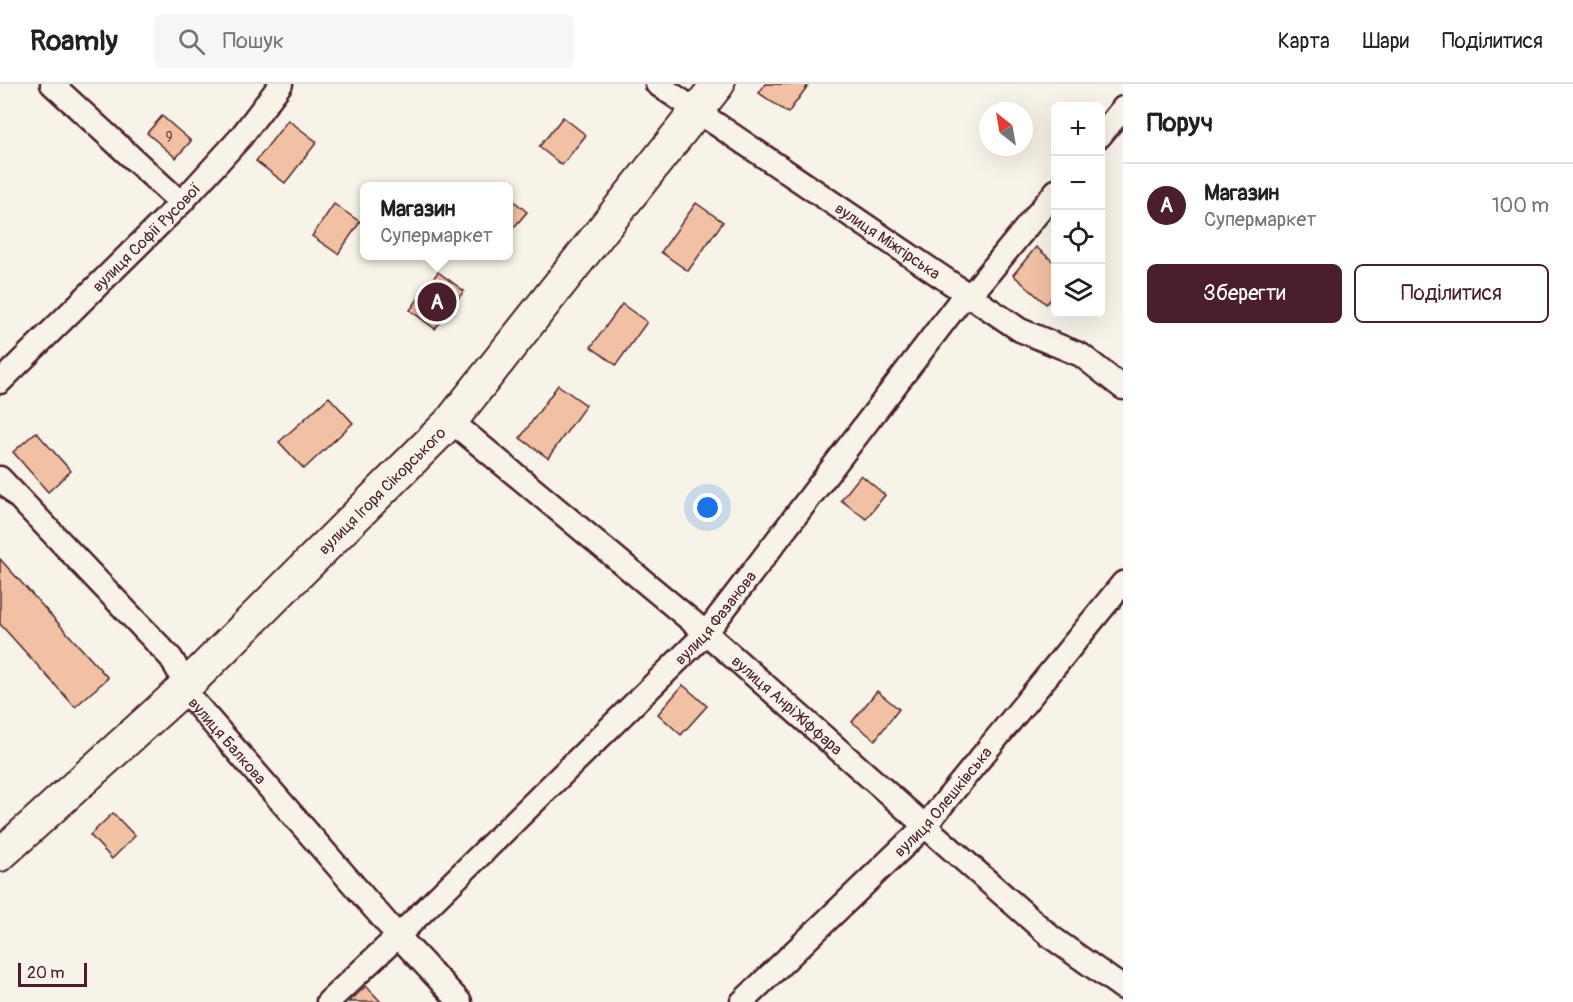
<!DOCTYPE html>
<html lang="uk">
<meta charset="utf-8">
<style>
body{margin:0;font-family:Pangolin,sans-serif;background:#f6f6f6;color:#202124}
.controls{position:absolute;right:18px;top:18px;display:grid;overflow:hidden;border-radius:9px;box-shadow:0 6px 24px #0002}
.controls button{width:54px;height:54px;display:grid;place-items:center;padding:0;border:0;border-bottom:2px solid #e0e0e0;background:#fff;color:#202124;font:30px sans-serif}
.compass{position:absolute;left:979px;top:18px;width:54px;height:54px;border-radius:50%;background:#fff;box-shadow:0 6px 24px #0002;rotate:329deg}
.scale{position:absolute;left:18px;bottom:15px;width:69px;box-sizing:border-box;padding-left:6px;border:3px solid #4a1f2b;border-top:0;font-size:16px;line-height:21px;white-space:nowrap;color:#4a1f2b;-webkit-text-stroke:4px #f7f3e8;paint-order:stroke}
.you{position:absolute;left:708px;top:424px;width:21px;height:21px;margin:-15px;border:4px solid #fff;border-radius:50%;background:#1a73e8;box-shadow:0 0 0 9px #1a73e833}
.badge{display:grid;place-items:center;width:39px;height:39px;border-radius:50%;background:#4a1f2b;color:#fff;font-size:20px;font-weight:700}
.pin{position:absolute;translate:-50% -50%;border:3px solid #fff;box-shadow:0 2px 6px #0006}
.popup{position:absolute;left:360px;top:98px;width:153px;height:78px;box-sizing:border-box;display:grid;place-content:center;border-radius:9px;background:#fff;filter:drop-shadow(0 2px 4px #0005);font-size:20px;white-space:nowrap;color:#757577}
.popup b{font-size:22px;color:#202124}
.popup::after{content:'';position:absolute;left:50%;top:100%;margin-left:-12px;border:12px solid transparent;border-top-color:#fff}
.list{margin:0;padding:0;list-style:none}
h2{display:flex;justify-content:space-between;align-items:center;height:78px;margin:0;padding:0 24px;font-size:26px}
h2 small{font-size:20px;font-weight:400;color:#757577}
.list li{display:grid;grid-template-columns:39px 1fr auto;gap:18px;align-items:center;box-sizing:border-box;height:84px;padding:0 24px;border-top:2px solid #e0e0e0}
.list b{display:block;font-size:22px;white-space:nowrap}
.list p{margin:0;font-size:20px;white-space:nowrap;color:#757577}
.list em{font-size:20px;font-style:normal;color:#757577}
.actions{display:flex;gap:12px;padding:18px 24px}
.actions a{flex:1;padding:14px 0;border:2px solid #4a1f2b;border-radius:9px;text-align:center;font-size:21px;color:#4a1f2b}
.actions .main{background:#4a1f2b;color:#fff}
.icon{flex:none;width:33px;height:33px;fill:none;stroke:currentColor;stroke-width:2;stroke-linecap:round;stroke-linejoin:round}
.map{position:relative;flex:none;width:1123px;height:918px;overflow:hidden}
header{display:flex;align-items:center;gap:36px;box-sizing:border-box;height:84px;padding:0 30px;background:#fff;border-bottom:2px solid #e0e0e0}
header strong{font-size:28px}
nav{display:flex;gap:33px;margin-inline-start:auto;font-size:21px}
.search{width:420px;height:54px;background:#f6f6f6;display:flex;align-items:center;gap:15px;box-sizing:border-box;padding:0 21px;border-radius:9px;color:#757577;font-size:22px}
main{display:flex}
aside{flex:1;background:#fff}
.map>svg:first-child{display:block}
</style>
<header>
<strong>Roamly</strong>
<div class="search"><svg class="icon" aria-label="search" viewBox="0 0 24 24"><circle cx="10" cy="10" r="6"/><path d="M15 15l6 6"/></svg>Пошук</div>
<nav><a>Карта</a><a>Шари</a><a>Поділитися</a></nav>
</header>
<main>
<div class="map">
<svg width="1123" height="918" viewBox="0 0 1123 918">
<rect width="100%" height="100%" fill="#f7f3e8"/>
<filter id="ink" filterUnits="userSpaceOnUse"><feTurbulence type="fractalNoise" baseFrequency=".0167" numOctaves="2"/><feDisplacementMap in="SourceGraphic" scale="12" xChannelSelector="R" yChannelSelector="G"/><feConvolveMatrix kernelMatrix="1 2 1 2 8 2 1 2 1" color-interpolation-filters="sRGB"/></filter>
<g filter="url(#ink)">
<g fill="#f2c0a3" stroke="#4a1f2b" stroke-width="1.5">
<path d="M765 0H809L788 29 759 9Z"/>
<path d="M162 32 191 57 176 74 147 49Z"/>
<path d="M563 33 586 51 562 81 539 63Z"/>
<path d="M288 36 317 58 285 99 256 77Z"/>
<path d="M509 113 527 128 509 149Z"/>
<path d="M696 119 723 138 688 187 661 168Z"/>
<path d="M334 120 360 138 338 170 312 152Z"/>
<path d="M1036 163 1056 180V210L1046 220 1013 191Z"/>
<path d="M438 188 464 207 435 245 410 226Z"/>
<path d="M622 220 647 238 616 281 591 263Z"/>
<path d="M558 301 586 321 548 374 520 354Z"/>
<path d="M329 313 353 339 304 385 279 358Z"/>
<path d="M36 348 71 387 48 408 13 368Z"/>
<path d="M861 391 885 411 866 435 841 416Z"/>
<path d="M0 475 108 594 75 623 0 540Z"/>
<path d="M683 601 707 622 681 651 658 630Z"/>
<path d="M877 607 899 625 875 656 852 638Z"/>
<path d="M113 729 135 752 112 775 90 751Z"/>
<path d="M366 902 381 918H349Z"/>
</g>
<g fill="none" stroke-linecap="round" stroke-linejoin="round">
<defs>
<g id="minor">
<path d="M52 0 181 119"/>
<path id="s1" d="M657 0 1020 246 1081 271 1123 304"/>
<path d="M1100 52 1123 24"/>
<path id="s2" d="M0 298 181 119 240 54 281 0"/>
<path id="s3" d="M451 337 706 549 1051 853 1123 904"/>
<path id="s4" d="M0 394 171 574 179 588 183 605 398 852 460 918"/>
<path id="s5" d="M328 918 398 852 706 549 959 218 970 212 1056 107"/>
<path id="s6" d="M742 918 925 742 1123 499"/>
</g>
<g id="secondary">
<path id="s7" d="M0 771 183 605 451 337 718 0"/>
</g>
</defs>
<use href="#minor" stroke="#4a1f2b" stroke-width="27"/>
<use href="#secondary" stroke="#4a1f2b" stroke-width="36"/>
<use href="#minor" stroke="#f7f3e8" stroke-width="22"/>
<use href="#secondary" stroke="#f7f3e8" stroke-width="32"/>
</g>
</g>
<g text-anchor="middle" stroke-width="5" stroke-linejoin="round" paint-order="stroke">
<g font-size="14" fill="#744749">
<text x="169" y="58">9</text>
</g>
<g font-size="16" fill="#4a1f2b" stroke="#f7f3e8">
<text dy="6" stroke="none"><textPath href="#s2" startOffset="206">вулиця Софії Русової</textPath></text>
<text dy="6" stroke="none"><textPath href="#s1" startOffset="279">вулиця Міжгірська</textPath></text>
<text dy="6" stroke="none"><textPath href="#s7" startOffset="528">вулиця Ігоря Сікорського</textPath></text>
<text dy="6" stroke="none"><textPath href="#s5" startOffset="546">вулиця Фазанова</textPath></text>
<text dy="6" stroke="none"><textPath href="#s3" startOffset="440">вулиця Анрі Жіффара</textPath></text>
<text dy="6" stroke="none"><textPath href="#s4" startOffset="350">вулиця Балкова</textPath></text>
<text dy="6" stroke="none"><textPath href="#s6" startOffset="284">вулиця Олешківська</textPath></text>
</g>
</g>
</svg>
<div class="controls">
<button>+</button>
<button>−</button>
<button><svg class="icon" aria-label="locate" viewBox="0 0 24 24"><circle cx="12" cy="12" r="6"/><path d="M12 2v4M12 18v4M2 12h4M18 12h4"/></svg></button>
<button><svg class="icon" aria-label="layers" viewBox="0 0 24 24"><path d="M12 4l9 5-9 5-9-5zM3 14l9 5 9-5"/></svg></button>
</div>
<svg class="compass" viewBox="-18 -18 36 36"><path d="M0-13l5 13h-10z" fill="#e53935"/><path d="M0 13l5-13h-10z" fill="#757577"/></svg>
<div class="scale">20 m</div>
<div class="you"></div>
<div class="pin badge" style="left:437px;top:218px">A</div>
<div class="popup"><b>Магазин</b>Супермаркет</div>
</div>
<aside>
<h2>Поруч<small></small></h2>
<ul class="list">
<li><span class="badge">A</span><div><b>Магазин</b><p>Супермаркет</p></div><em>100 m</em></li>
</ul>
<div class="actions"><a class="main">Зберегти</a><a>Поділитися</a></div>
</aside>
</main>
